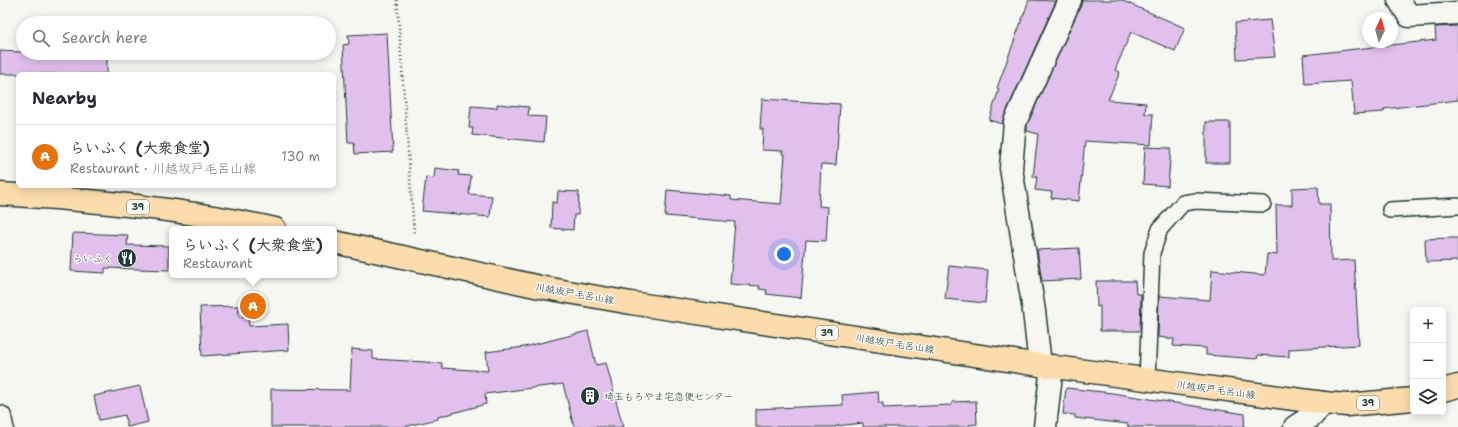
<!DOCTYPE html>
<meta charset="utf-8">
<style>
body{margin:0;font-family:"Shantell Sans","Klee One",sans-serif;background:#f2f2f3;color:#2b2b33}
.controls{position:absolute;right:12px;bottom:12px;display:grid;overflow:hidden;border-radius:6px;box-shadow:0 2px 10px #0003}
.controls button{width:36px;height:36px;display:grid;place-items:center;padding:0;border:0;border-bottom:1px solid #e1e1e2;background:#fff;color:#2b2b33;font:20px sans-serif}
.compass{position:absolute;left:1362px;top:12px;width:36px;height:36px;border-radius:50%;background:#fff;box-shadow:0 2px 10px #0003;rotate:5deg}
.you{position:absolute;left:784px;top:254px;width:14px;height:14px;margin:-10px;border:3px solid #fff;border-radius:50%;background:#1a73e8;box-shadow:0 0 0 6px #1a73e833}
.badge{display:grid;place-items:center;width:26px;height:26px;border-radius:50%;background:#1f3d34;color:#fff;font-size:13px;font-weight:700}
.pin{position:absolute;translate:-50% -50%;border:2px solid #fff;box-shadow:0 1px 4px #0006}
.popup{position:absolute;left:169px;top:226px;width:168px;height:52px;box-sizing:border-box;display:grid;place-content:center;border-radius:6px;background:#fff;filter:drop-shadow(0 1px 3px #0005);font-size:13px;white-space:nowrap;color:#7c7c81}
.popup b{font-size:15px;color:#2b2b33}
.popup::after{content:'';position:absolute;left:50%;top:100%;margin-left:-8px;border:8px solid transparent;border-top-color:#fff}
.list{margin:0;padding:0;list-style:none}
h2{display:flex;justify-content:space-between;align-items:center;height:52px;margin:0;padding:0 16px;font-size:17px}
h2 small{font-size:13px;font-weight:400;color:#7c7c81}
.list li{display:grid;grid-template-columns:26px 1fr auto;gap:12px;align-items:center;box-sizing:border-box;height:64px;padding:0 16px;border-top:1px solid #e1e1e2}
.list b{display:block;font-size:15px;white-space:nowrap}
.list p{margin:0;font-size:13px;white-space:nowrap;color:#7c7c81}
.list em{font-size:13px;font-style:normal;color:#7c7c81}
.icon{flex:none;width:22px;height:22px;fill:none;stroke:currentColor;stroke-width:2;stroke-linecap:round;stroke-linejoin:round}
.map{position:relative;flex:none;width:1458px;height:427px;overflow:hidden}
.search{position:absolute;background:#fff;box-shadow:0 2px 10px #0003;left:16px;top:16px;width:320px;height:44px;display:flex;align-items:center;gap:10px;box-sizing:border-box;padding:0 14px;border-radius:22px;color:#7c7c81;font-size:15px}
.panel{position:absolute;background:#fff;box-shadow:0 2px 10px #0003;left:16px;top:72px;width:320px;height:116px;border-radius:6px}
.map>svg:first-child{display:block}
</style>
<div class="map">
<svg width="1458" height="427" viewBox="0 0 1458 427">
<rect width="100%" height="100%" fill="#f6f6f2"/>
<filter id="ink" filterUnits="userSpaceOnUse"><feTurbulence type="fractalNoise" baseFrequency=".025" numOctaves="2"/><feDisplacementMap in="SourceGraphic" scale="8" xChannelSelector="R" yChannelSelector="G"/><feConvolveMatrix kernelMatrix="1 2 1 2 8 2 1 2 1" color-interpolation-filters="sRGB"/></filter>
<g filter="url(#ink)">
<g fill="#e1c0ed" stroke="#1f3d34">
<path d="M1029 0 1056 1 1004 117 1002 124 989 120 999 89 997 88Z"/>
<path d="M1082 0H1121L1185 28 1175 51 1131 32 1115 70 1120 72 1108 100 1146 103 1145 114H1153L1151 145 1085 141 1079 201 1051 198 1052 192 1035 190 1037 177H1033L1038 134 1027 131V125Z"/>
<path d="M1270 20 1275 57 1237 59 1235 23Z"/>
<path d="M1458 26V100L1384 109V112L1354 114 1351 81 1305 84 1303 55 1436 40 1435 27Z"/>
<path d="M387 33 393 152 355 154 354 143H348L343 45 349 44 348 35Z"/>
<path d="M0 51 107 56V74H0Z"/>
<path d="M762 99 840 104 836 165 821 164 819 206 828 207 826 241 806 240 801 298 766 294 767 290 759 289 760 286 730 284 735 222 665 216 667 190 731 196V200L781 204 785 154H782L783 151 762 150 763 129H760Z"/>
<path d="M497 104 529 107 528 116 546 117 544 142 472 135 473 128H469L471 106 497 108Z"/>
<rect x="1206" y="122" width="24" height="41"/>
<path d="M1145 147 1171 148 1168 186 1143 184Z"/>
<path d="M435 168 459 171 458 175 471 176 469 194 492 196 490 217 422 211 426 177 434 178Z"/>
<path d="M1318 187 1319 204H1330L1331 261 1354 260 1359 345 1289 349V357L1258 355 1257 359 1206 355V348L1173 346 1174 339 1158 337 1159 296 1210 300 1212 270 1265 275 1267 254 1277 255 1276 205H1292V188Z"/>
<path d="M558 191 579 192 578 215H574L573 230 551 228 552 202 557 203Z"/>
<path d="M73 233 128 235 127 245 169 246V270L105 268V273L71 271Z"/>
<path d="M1451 238H1458V261L1426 262 1425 239Z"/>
<path d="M1079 248 1081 279 1042 281 1037 250Z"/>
<path d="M949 266 988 270 985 303 945 299Z"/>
<path d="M1096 281H1135L1136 294H1141L1140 331H1100V306L1097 307Z"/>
<path d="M239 306V317L248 316 249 326 288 324 289 350 202 356 200 307Z"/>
<path d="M588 331 596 365 606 363 623 427H574L563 384 485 394 486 404 438 417V419L403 427H271V389L350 390 352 349 373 351V359L442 363V368L488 371 486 352 524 347Z"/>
<path d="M140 386 148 422 127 427 125 415 99 420 94 396Z"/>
<path d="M1066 388 1112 393 1245 414 1244 427H1128V424L1075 418V415L1063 414Z"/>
<path d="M878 392 879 403H883V408L952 405V402L976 401 977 424 969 425V427H863V423L836 426V427H756V409L843 405 842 395Z"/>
</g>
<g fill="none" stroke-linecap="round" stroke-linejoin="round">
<defs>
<g id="lane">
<path d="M1390 210 1458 206"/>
<path d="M1147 380 1152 253 1160 229 1183 203 1196 201 1263 204"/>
</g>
<g id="street">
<path d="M1399 0 1409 16 1458 13"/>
<path d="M1040 365 1034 311 1011 168 1015 122 1070 0"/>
<path d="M0 417 2 427"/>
<path d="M1045 427 1052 366"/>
<path d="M1295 427 1312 416 1324 403"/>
</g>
<g id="primary">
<path d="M0 194C92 200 185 209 275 229"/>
<path d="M334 242 540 287 631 303 1040 365 1324 403 1347 405 1413 399"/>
<path d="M1443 390 1458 386"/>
</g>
</defs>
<use href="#lane" stroke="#1f3d34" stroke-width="18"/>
<use href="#street" stroke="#1f3d34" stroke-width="25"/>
<use href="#primary" stroke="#1f3d34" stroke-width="25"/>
<path stroke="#1f3d34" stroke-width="2.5" stroke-dasharray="1 3" stroke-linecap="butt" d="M397 0 414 233"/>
<use href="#lane" stroke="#f6f6f2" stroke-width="15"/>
<use href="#street" stroke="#f6f6f2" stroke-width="22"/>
<use href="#primary" stroke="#fcdcac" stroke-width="22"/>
</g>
</g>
<defs>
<symbol id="restaurant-disc" viewBox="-11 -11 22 22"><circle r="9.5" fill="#1f3d34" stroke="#f6f6f2"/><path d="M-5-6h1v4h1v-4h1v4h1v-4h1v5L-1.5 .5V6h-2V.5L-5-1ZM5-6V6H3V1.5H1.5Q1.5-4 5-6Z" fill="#fff"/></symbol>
<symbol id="building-disc" viewBox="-11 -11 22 22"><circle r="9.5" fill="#1f3d34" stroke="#f6f6f2"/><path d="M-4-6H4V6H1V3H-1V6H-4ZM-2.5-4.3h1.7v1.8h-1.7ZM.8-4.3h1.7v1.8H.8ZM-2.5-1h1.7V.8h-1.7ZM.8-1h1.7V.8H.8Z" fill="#fff"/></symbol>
</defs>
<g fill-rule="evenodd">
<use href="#restaurant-disc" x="116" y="247" width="22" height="22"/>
<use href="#building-disc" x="579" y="385" width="22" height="22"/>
</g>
<g text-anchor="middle" stroke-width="3" stroke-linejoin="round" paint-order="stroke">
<g fill="#f6f6f2" stroke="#60746d" stroke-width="1">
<rect x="127" y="200" width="22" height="14" rx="3"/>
<rect x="816" y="326" width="22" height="14" rx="3"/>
<rect x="1357" y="396" width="22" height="14" rx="3"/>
</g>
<g font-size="9" font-weight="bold" fill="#1f3d34">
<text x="138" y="210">39</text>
<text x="827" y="336">39</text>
<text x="1368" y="406">39</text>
</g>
<g font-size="10" fill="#1f3d34" stroke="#f6f6f2" text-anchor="end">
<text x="113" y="262">らいふく</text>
<text x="604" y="400" text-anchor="start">埼玉もろやま宅急便センター</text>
</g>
<g font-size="10" fill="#1f3d34" stroke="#f6f6f2">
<text transform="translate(575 293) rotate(10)" y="4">川越坂戸毛呂山線</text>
<text transform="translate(895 343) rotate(9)" y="4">川越坂戸毛呂山線</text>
<text transform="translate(1216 389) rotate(8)" y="4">川越坂戸毛呂山線</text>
</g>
</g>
</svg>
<div class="controls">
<button>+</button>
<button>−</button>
<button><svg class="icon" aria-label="layers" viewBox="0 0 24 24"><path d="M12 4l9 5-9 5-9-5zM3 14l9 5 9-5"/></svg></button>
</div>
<svg class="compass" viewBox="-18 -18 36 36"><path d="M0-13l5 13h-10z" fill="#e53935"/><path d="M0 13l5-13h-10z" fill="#7c7c81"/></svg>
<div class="you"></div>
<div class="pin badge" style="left:253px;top:306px;background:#e8710a">A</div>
<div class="popup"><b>らいふく (大衆食堂)</b>Restaurant</div>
<div class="search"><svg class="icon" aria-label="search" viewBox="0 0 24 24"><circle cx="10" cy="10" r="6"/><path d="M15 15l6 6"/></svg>Search here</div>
<section class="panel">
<h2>Nearby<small></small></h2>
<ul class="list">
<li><span class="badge" style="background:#e8710a">A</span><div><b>らいふく (大衆食堂)</b><p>Restaurant · 川越坂戸毛呂山線</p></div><em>130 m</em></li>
</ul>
</section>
</div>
